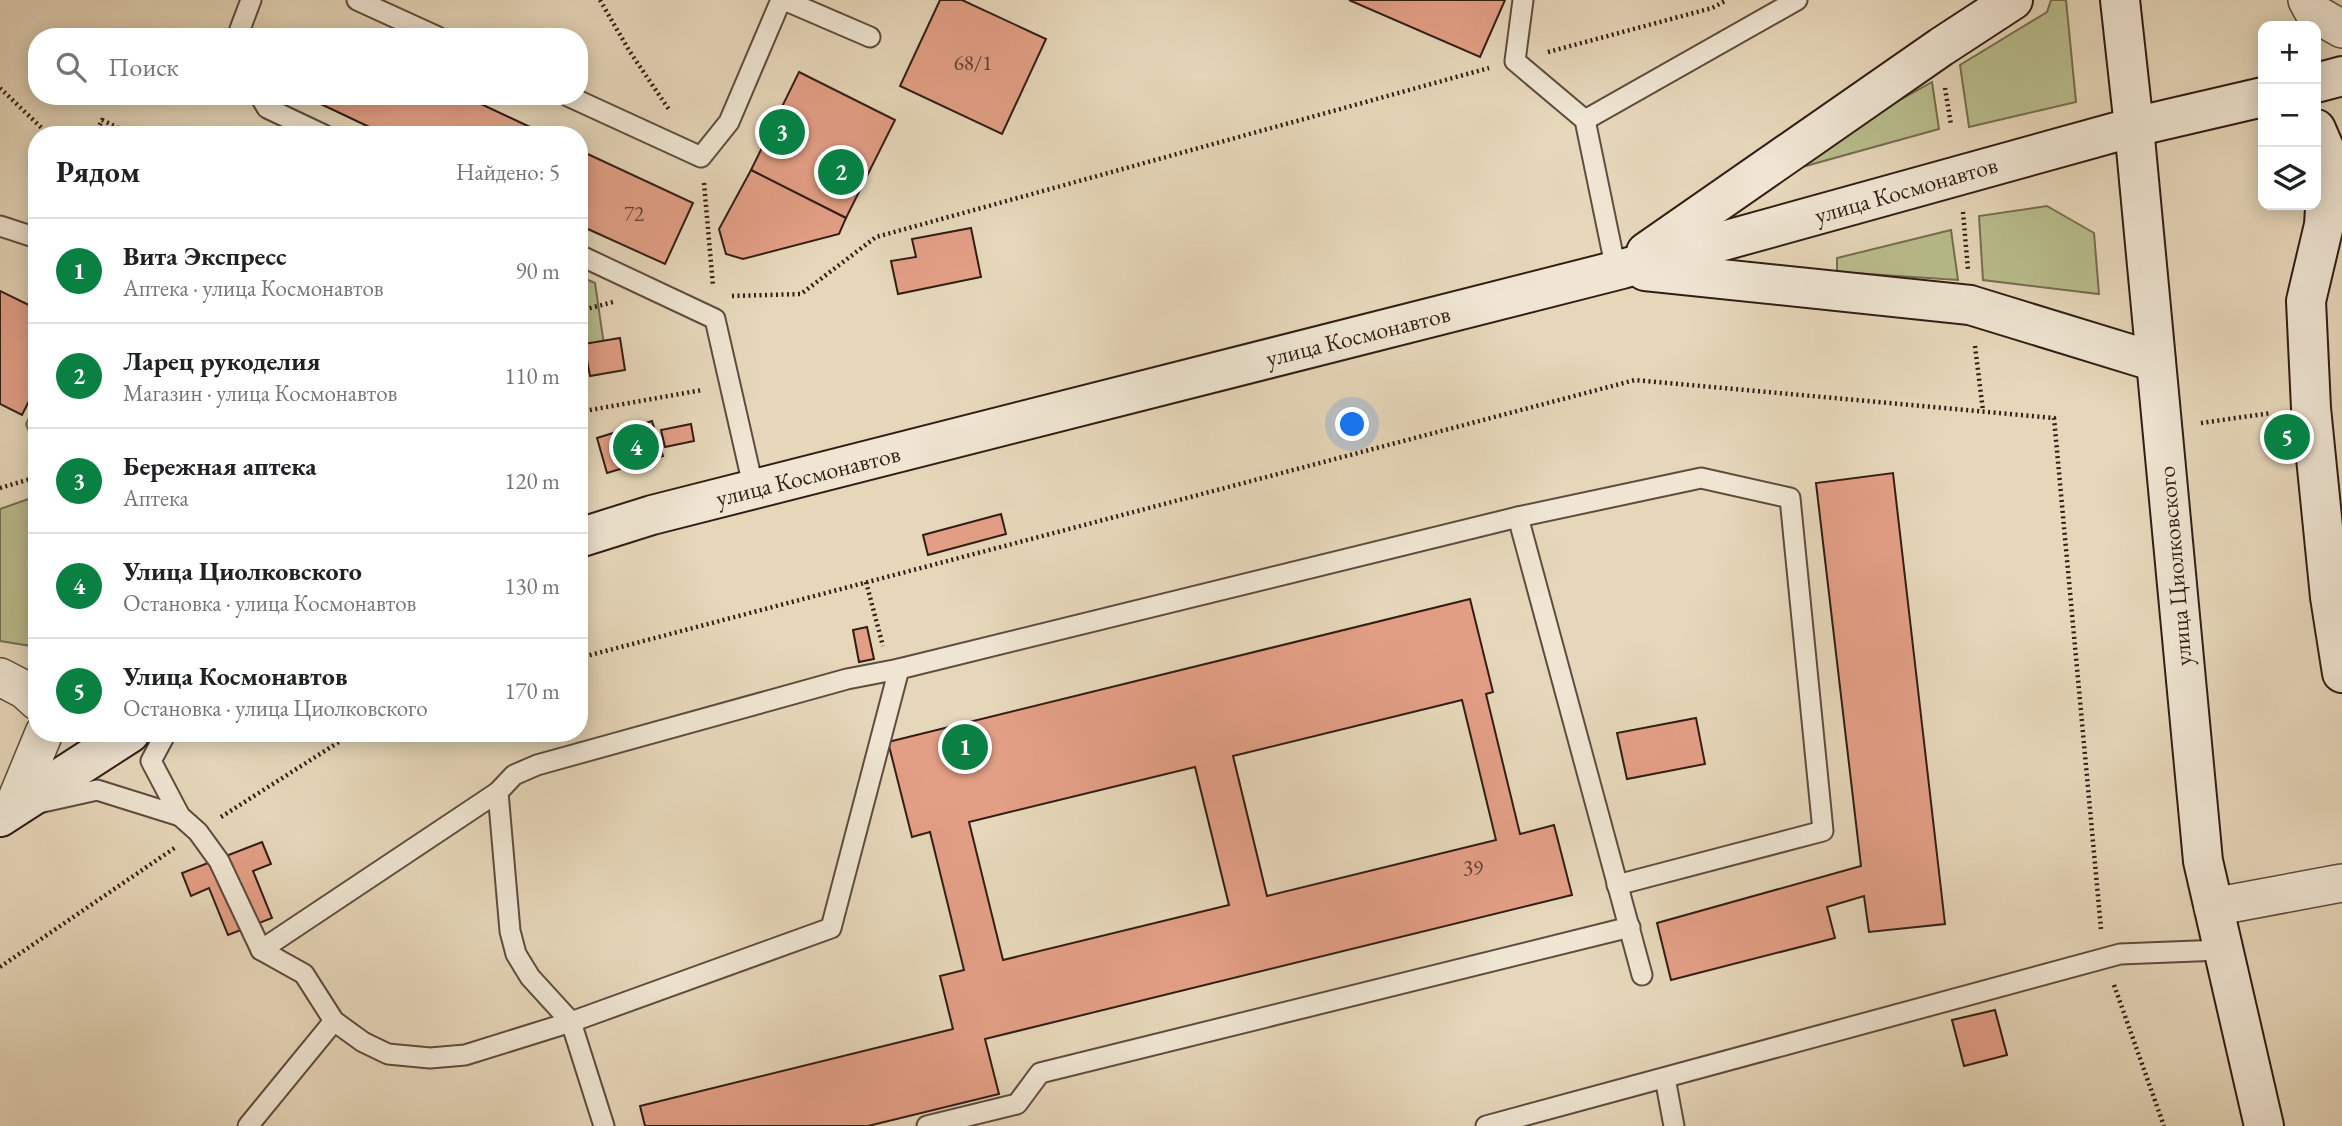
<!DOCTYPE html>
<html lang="ru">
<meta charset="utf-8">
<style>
body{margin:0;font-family:"EB Garamond",serif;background:#f2f2f2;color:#202124}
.controls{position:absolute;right:21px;top:21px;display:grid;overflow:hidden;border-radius:14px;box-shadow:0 4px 18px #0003}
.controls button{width:63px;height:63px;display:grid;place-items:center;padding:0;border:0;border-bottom:2px solid #e0e0e0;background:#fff;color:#202124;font:35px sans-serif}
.you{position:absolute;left:1353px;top:425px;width:24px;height:24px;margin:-18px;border:5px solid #fff;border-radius:50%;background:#1a73e8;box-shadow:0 0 0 10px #1a73e833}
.badge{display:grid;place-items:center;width:46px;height:46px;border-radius:50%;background:#0b8043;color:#fff;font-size:23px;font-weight:700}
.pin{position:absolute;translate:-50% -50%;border:4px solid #fff;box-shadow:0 2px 7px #0006}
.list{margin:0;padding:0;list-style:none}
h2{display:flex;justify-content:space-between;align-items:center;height:91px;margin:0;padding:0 28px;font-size:30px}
h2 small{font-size:23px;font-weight:400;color:#757577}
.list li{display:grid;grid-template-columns:46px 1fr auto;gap:21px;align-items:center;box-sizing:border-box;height:105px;padding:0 28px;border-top:2px solid #e0e0e0}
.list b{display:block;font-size:26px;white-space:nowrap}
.list p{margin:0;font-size:23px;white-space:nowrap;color:#757577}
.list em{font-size:23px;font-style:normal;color:#757577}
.icon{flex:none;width:38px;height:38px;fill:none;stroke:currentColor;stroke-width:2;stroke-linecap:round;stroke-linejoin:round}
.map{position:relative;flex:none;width:2342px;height:1126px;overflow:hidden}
.search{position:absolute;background:#fff;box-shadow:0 4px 18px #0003;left:28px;top:28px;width:560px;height:77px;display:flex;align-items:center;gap:18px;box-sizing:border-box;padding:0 24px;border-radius:28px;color:#757577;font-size:26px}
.panel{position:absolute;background:#fff;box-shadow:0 4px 18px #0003;left:28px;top:126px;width:560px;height:616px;border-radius:28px}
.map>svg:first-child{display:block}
</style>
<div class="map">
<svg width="2342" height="1126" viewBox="0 0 2342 1126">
<rect width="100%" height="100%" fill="#e6d7ba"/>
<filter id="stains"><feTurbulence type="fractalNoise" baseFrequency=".00286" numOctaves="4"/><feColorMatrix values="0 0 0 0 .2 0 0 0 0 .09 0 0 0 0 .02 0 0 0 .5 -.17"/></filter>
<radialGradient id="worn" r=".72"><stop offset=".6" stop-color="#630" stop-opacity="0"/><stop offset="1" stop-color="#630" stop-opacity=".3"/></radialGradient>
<g fill="#b9bd8d" stroke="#766d50" stroke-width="2">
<path d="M2051 0H2066L2076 102 1969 127 1960 65 2047 12Z"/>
<path d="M1932 82 1939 129 1784 172 1791 161Z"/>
<path d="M2047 206 2094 233 2099 294 1983 280 1979 216Z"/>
<path d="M1951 230 1958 280 1837 272V258Z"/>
<path d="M579 276 595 283 606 359 579 365Z"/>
<path d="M37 402V452L26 424Z"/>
<path d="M37 496V647L0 641V509Z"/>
</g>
<g fill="#e39f86" stroke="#321d14" stroke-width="2" fill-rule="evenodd">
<path d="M940 0H962L1046 39 1002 134 900 86Z"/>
<path d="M1349 0H1505L1480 57Z"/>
<path d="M799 72 895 120 846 218 751 170Z"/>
<path d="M304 96H464L547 135H386Z"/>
<path d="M579 150 693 203 665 264 579 225Z"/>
<path d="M751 170 846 218 839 234 743 259 726 254 719 229Z"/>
<path d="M971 228 981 277 898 294 891 261 916 257 912 239Z"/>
<path d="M0 291 37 309V385L22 415 0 404Z"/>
<path d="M620 338 625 370 590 376 584 344Z"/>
<path d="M652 421 663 456 607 473 597 438Z"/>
<path d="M691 424 694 441 665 447 661 430Z"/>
<path d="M1893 473 1945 924 1869 932 1864 896 1827 907 1835 938 1671 980 1657 923 1861 866 1816 483Z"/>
<path d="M1001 514 1006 534 928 555 923 535Z"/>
<path d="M1470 599 1493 692 1486 694 1520 834 1554 825 1572 895 985 1039 999 1094 868 1126H645L640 1106 953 1029 940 976 964 970 930 832 912 837 888 742ZM1462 700 1496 840 1267 896 1233 756ZM1195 767 1229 905 1003 960 969 822Z"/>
<path d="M867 627 874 659 859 662 853 630Z"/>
<path d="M1696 718 1705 764 1627 779 1617 733Z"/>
<path d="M262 842 271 864 253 871 272 918 228 935 209 888 191 896 182 873Z"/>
<path d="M1995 1010 2007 1055 1964 1066 1952 1020Z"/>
</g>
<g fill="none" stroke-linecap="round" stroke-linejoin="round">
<defs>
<g id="lane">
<path d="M357 0 438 37"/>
<path d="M784 0 870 37"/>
<path d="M1523 0 1515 61 1585 120 1616 270"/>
<path d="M237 37 251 0"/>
<path d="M260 96 267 108 324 135"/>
<path d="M568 96 701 157 729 122 781 0"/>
<path d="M1585 120 1797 0"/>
<path d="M0 226 37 238"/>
<path d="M579 255 715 319 754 490"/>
<path d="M1518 517 1701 478 1790 498 1823 831 1617 885"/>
<path d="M166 733 151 761 180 816 198 832 219 861 261 950 304 974 334 1021 363 1042 388 1054 430 1058 465 1055 571 1022 831 928 899 669 1518 517 1642 975"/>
<path d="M43 802 97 790 180 816"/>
<path d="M261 950 498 792"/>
<path d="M1665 1078 1674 1126"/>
<path d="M248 1126 334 1021"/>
<path d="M604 1126 571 1022 530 977 516 954 510 931 498 792 514 775 537 765 847 679 899 669"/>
<path d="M927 1126 1017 1104 1040 1073 1630 927"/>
<path d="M1486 1126 2120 954 2221 950"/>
</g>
<g id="street">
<path d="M2307 0 2314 13 2342 29"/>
<path d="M0 677 25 690 37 701"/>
<path d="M13 808 44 733"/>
<path d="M2213 907 2342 883"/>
</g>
<g id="secondary">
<path d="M2120 0 2134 127 2203 861 2264 1126"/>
<path d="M2316 83 2342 76"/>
<path d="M2316 129 2328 157 2324 225 2306 301 2311 408 2330 597 2342 673"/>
<path d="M1646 252 1941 47 2013 0"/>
<path d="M1645 271 1970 305 2156 362"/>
<path d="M579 538 652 515 1622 269 2134 127 2263 97"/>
<path d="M0 817 130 733"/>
</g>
</defs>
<use href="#lane" stroke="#5f4c3e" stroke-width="23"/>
<use href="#street" stroke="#5f4c3e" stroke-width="40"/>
<use href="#secondary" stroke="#321d14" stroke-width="42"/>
<g stroke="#321d14" stroke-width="4.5" stroke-dasharray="2 3.5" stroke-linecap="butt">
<path d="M600 0 630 52 670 111"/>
<path d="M1548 52 1712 8 1727 0"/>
<path d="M0 88 49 135"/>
<path d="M1945 88 1951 125"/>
<path d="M95 135 102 120 133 135"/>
<path d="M704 183 713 286"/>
<path d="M1963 212 1968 270"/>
<path d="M732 296 801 294 876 237 1489 68"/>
<path d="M579 311 613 302"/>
<path d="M1975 346 1983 411"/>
<path d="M579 412 702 390"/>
<path d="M2201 423 2271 413"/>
<path d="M579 453 583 482 579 483"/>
<path d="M0 488 37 477"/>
<path d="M866 582 883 646"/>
<path d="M579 658 1635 380 2054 418 2101 929"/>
<path d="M221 817 353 733"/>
<path d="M0 967 176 847"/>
<path d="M2114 985 2164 1126"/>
</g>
<use href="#lane" stroke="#efe5d2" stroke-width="19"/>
<use href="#street" stroke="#efe5d2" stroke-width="37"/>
<use href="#secondary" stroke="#efe5d2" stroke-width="38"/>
</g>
<g text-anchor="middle" stroke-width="5" stroke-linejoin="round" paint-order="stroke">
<g font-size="21" fill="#5e3e30">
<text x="973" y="70">68/1</text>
<text x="634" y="221">72</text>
<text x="1473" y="875">39</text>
</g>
<g font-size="24" fill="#321d14" stroke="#efe5d2">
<text transform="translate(1906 190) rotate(-16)" y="8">улица Космонавтов</text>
<text transform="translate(1358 336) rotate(-14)" y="8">улица Космонавтов</text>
<text transform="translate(808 476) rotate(-14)" y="8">улица Космонавтов</text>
<text transform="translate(2175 566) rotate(-95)" y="8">улица Циолковского</text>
</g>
</g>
<rect width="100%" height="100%" filter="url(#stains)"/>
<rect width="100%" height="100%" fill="url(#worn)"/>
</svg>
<div class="controls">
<button>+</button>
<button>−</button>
<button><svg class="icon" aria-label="layers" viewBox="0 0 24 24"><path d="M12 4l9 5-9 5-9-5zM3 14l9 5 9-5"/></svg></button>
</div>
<div class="you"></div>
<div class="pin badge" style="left:965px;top:747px">1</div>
<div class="pin badge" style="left:841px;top:172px">2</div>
<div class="pin badge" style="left:782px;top:132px">3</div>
<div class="pin badge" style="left:636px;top:447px">4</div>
<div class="pin badge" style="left:2287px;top:437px">5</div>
<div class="search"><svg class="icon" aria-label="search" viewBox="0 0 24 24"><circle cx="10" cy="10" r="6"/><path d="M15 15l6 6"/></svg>Поиск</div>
<section class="panel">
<h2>Рядом<small>Найдено: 5</small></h2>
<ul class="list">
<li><span class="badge">1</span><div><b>Вита Экспресс</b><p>Аптека · улица Космонавтов</p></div><em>90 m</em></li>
<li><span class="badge">2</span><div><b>Ларец рукоделия</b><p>Магазин · улица Космонавтов</p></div><em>110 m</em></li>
<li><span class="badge">3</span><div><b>Бережная аптека</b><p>Аптека</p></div><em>120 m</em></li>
<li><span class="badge">4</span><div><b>Улица Циолковского</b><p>Остановка · улица Космонавтов</p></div><em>130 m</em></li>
<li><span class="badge">5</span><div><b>Улица Космонавтов</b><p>Остановка · улица Циолковского</p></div><em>170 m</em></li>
</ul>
</section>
</div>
